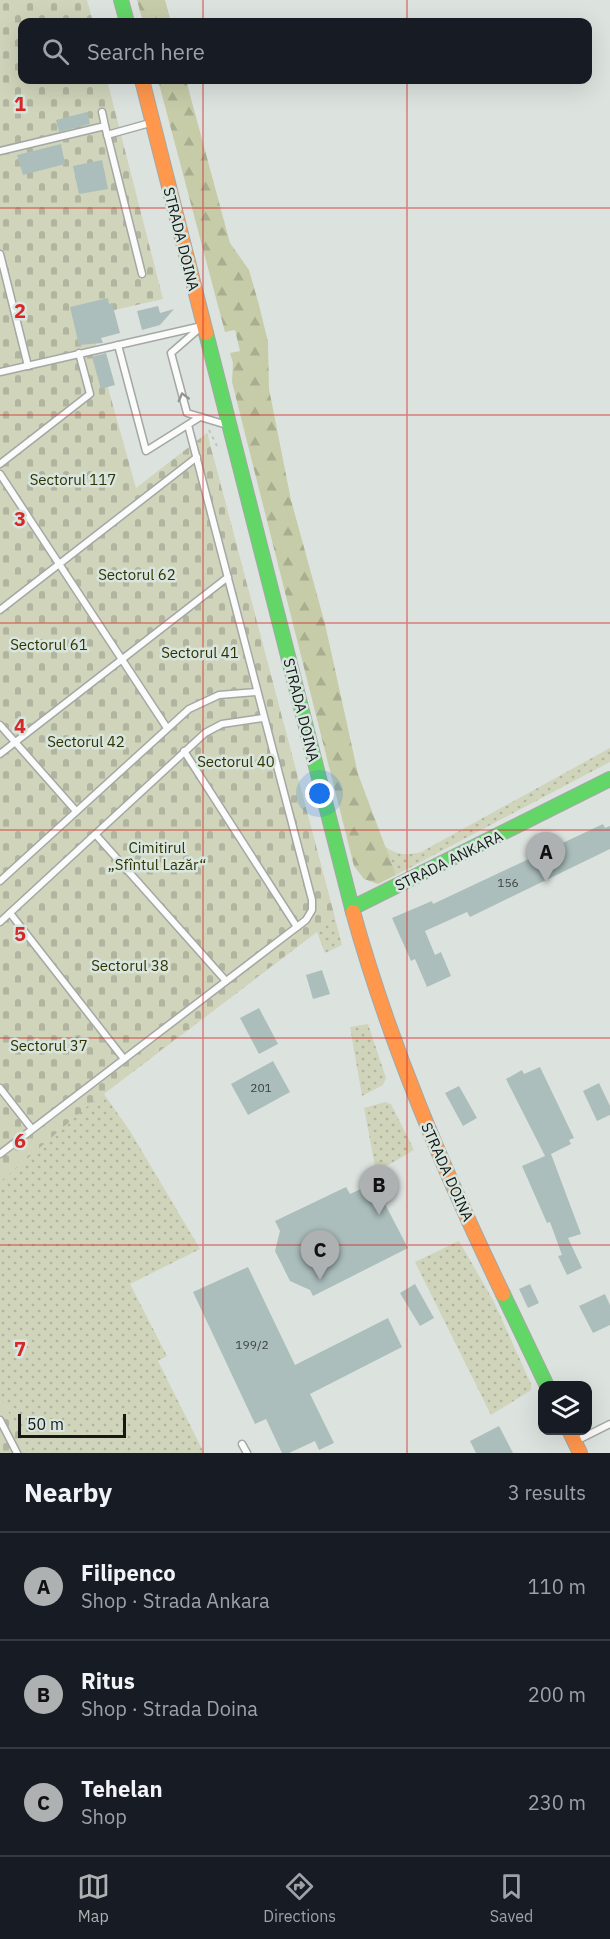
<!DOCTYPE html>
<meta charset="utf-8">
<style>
body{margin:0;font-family:"IBM Plex Sans",sans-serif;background:#20242c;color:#f1f3f6}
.controls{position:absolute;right:18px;bottom:18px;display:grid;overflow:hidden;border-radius:12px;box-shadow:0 6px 24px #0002}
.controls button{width:54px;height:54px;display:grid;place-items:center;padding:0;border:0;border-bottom:2px solid #363941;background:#171b24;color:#f1f3f6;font:30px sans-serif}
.scale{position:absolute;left:18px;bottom:15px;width:108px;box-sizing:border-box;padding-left:6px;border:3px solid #141917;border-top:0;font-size:16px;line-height:21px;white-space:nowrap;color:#141917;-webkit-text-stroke:4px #d9e6df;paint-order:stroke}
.you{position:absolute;left:320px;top:794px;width:21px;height:21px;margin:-15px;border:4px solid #fff;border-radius:50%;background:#1a73e8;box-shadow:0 0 0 9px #1a73e833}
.badge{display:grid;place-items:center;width:39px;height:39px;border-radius:50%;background:#adb1b1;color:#111;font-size:20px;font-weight:700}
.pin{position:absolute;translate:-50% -50px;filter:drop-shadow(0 2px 3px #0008)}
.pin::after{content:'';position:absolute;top:32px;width:21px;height:18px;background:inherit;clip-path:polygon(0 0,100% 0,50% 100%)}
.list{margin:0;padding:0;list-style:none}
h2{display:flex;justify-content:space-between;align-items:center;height:78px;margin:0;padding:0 24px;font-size:26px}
h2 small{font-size:20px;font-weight:400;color:#9ea1a6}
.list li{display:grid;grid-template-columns:39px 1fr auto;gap:18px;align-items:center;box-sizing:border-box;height:108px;padding:0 24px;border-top:2px solid #363941}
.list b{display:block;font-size:22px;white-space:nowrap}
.list p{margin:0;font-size:20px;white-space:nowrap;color:#9ea1a6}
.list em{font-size:20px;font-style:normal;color:#9ea1a6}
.icon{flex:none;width:33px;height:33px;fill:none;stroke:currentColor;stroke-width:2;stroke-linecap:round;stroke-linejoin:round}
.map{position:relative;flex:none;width:610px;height:1453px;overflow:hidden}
.search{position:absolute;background:#171b24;box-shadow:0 6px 24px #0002;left:18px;right:18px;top:18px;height:66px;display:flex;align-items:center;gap:15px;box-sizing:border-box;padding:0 21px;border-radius:12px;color:#9ea1a6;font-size:22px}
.sheet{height:402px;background:#171b24}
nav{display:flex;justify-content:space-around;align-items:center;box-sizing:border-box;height:84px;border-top:2px solid #363941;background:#171b24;font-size:16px;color:#9ea1a6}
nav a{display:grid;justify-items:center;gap:3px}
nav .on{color:#adb1b1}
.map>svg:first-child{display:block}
</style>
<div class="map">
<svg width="610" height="1453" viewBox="0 0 610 1453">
<defs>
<pattern id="grass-dots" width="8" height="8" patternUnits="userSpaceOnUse" patternTransform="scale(1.5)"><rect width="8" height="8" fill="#cfd4ba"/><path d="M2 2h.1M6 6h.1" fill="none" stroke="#b1b59f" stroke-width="1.8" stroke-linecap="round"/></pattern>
<pattern id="forest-firs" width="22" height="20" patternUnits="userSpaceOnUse" patternTransform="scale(1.5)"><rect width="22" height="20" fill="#c6cba8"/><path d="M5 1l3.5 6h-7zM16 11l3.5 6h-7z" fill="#a9ae90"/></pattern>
<pattern id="cemetery-stones" width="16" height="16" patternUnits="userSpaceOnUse" patternTransform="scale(1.5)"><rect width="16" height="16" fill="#cfd4ba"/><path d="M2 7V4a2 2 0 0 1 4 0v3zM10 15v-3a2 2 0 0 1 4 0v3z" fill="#b1b59f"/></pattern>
</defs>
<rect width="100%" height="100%" fill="#dce3df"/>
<g fill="url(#grass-dots)">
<path d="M207 433 342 945 325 953 317 932 104 1094 130 1131 200 1249 130 1284 167 1356 158 1361 204 1453H20L0 1413V1161Z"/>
<path d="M610 748V762L396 875 383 845C396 855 406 856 421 852Z"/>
<path d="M368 1024 386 1078 383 1085 362 1096 350 1027Z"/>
<path d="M385 1102 391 1104 414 1150 376 1172 364 1108Z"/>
<path d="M459 1241 494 1302 531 1384V1390L491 1415 415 1262Z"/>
</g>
<g fill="url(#forest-firs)">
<path d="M137 0H165L171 22H143Z"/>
<path d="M158 80H186L230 243 249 270 259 305 268 342 269 389 291 500 325 624 358 774 396 875 378 884 364 879 354 866 232 382 233 363 230 353 240 351 235 330 225 332Z"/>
</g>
<g fill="url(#cemetery-stones)">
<path d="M0 0H87L93 22H22V80H107L163 299 88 316 136 488 207 433 335 918 96 1099 0 1182Z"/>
<path d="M0 1395 29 1453H0Z"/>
</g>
<g fill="#abbebb">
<path d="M87 112 90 124 59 132 56 120Z"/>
<path d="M61 144 65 164 23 175 17 155Z"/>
<path d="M102 160 108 189 79 194 73 166Z"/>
<path d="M108 298 109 304 112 303 120 333 101 338 103 343 79 345 70 307Z"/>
<path d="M158 306 160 313 174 309 160 325 142 330 137 311Z"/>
<path d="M106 353 115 385 101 389 92 357Z"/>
<path d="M603 824 605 828 610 826V849L470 917 467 912 425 931 435 955 441 952 451 976 427 987 415 959 411 961 392 918 432 901 433 904Z"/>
<path d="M322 970 330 994 313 999 306 975Z"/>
<path d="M259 1008 278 1044 259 1054 240 1018Z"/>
<path d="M273 1061 290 1092 248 1115 231 1084Z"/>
<path d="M540 1067 574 1138 569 1140 571 1144 551 1154 581 1234 568 1238 582 1268 567 1275 558 1256 562 1255 550 1222 547 1223 522 1166 545 1156 506 1079 522 1070 524 1074Z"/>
<path d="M599 1083 610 1106V1115L597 1121 583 1091Z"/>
<path d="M459 1086 477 1118 463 1126 445 1093Z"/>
<path d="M374 1183 408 1248 313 1296 310 1290 290 1281 275 1251 280 1231 275 1221 346 1187 350 1194Z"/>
<path d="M248 1267 295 1365 388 1318 402 1347 310 1394 334 1443 319 1450 315 1441 289 1453H282L266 1419 255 1424 193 1292Z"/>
<path d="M415 1284 434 1318 420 1326 400 1293Z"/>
<path d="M530 1284 539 1303 528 1308 519 1289Z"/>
<path d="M605 1294 610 1305V1325L593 1333 579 1306Z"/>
<path d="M499 1426 513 1453H476L470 1441Z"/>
</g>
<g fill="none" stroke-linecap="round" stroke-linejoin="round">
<defs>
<g id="lane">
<path d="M102 112 105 126"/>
<path d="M107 135 150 123"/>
<path d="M0 151 105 126 142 274"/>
<path d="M0 254 28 366"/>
<path d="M202 326 171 353 187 413 227 425"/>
<path d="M118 345 146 451 200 417"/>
<path d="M0 372 202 326"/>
<path d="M0 464 90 394 79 353"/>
<path d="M0 474 167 728"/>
<path d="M0 610 197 457"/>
<path d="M0 725 76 811"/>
<path d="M184 751 297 927"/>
<path d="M0 754 228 577"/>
<path d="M96 835 226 981"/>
<path d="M0 881 189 709 219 695 257 692"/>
<path d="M10 913 124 1059"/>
<path d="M0 922 205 733 222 724 263 718"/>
<path d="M0 1088 32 1129"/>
<path d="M0 1154 306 920 312 910V900L188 425"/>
<path d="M0 1420 17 1453"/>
<path d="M576 1441 610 1424"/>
<path d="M242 1444 247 1453"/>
</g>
<g id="fast">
<path d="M121 0 127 22"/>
<path d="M206 333 353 912"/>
<path d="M352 908 610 779"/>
<path d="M503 1294 547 1386"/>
</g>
<g id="slow">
<path d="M142 80 206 333"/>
<path d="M353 912C390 1045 443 1169 503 1294"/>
<path d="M569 1430 580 1453"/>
</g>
</defs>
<use href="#lane" stroke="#a3a8a5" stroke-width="9"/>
<use href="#fast" stroke="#a3a8a5" stroke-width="16"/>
<use href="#slow" stroke="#a3a8a5" stroke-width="16"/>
<path stroke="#bfc2c0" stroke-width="2" stroke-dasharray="3 4.5" stroke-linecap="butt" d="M209 430 217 446"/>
<use href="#lane" stroke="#fafbfa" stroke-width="6"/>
<use href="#fast" stroke="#63d668" stroke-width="14"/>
<use href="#slow" stroke="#ff974d" stroke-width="14"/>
</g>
<defs><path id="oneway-chevron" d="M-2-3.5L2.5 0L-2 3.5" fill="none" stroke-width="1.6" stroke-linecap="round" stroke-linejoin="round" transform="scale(1.5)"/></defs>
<use stroke="#929594" href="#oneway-chevron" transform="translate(183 397) rotate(-105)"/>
<path fill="none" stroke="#d62828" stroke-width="1.5" stroke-opacity="0.55" d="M203 0V22M407 0V22M203 80V1453M407 80V1453M0 208H610M0 415H610M0 623H610M0 830H610M0 1038H610M0 1245H610"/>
<g text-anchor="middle" stroke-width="5" stroke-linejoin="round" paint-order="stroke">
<g font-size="12" fill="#3a4240">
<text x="508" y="887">156</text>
<text x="261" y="1092">201</text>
<text x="252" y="1349">199/2</text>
</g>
<g font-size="15" fill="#141917" stroke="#d9e6df">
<text transform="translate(181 239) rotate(76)" y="5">STRADA DOINA</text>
<text transform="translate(301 710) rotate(76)" y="5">STRADA DOINA</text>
<text transform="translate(449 861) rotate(-26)" y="5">STRADA ANKARA</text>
<text transform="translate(447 1172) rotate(66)" y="5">STRADA DOINA</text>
</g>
<g font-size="15" fill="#313301" stroke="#d9e6df">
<text x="73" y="485">Sectorul 117</text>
<text x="137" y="580">Sectorul 62</text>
<text x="49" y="650">Sectorul 61</text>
<text x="200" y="658">Sectorul 41</text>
<text x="86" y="747">Sectorul 42</text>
<text x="236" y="767">Sectorul 40</text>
<text x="157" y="853">Cimitirul<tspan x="157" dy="17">„Sfîntul Lazăr“</tspan></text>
<text x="130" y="971">Sectorul 38</text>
<text x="49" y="1051">Sectorul 37</text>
</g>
</g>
<g font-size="20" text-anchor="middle" font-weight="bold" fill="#d62828" stroke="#d9e6df" stroke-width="5" stroke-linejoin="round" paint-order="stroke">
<text x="20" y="111">1</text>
<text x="20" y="318">2</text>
<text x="20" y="526">3</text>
<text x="20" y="733">4</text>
<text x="20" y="941">5</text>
<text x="20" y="1148">6</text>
<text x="20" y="1356">7</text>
</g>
</svg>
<div class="controls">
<button><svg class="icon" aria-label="layers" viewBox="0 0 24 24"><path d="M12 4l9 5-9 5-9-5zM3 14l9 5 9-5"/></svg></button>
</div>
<div class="scale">50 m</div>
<div class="you"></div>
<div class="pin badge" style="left:546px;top:882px">A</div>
<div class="pin badge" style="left:379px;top:1215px">B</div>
<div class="pin badge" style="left:320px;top:1280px">C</div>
<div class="search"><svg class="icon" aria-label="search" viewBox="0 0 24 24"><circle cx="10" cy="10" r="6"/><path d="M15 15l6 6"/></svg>Search here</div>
</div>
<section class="sheet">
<h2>Nearby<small>3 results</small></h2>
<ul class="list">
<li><span class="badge">A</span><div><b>Filipenco</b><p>Shop · Strada Ankara</p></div><em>110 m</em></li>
<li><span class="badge">B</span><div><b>Ritus</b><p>Shop · Strada Doina</p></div><em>200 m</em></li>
<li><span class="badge">C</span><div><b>Tehelan</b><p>Shop</p></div><em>230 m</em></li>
</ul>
</section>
<nav>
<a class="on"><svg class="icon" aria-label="map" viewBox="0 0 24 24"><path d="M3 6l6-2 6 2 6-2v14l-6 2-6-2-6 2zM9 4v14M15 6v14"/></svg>Map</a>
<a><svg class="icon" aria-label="directions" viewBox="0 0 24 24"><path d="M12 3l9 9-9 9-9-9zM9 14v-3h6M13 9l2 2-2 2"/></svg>Directions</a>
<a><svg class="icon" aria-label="saved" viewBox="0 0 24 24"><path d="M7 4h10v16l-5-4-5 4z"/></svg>Saved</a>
</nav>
